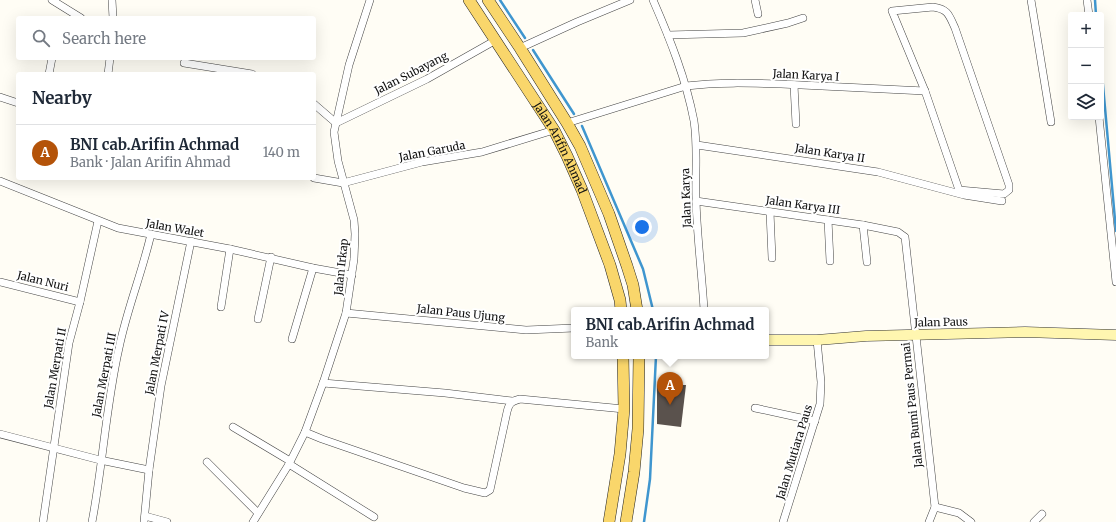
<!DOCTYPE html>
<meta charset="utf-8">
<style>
body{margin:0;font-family:Merriweather,serif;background:#f2f2f3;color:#1f2937}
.controls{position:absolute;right:12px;top:12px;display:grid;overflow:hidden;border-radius:4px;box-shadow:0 4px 16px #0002}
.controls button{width:36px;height:36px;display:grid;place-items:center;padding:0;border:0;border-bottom:1px solid #e0e1e3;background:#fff;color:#1f2937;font:20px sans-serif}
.you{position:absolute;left:642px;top:227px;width:14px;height:14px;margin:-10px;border:3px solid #fff;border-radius:50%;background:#1a73e8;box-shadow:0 0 0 6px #1a73e833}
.badge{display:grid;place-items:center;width:26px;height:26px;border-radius:50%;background:#b45309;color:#fff;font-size:13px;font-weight:700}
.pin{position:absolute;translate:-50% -33px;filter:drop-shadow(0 1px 2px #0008)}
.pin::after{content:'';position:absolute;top:21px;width:14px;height:12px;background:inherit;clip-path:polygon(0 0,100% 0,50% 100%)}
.popup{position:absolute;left:571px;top:307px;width:198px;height:52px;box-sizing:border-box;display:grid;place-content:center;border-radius:4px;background:#fff;filter:drop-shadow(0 1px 3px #0005);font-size:13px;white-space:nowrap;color:#747a83}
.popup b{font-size:15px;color:#1f2937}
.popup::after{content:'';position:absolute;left:50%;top:100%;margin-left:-8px;border:8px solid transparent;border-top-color:#fff}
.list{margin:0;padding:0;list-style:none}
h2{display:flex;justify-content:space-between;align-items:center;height:52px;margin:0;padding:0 16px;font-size:17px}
h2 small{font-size:13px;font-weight:400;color:#747a83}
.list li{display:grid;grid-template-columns:26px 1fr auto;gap:12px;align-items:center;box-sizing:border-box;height:56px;padding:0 16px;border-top:1px solid #e0e1e3}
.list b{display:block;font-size:15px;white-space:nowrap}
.list p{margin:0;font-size:13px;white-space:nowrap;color:#747a83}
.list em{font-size:13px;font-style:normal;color:#747a83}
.icon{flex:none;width:22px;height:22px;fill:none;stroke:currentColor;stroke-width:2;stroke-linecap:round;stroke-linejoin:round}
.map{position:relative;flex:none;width:1116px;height:522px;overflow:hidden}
.search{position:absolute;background:#fff;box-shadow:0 4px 16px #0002;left:16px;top:16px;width:300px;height:44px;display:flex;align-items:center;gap:10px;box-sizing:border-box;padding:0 14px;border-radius:4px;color:#747a83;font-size:15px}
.panel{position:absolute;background:#fff;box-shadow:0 4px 16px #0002;left:16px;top:72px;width:300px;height:108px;border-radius:4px}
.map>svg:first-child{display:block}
</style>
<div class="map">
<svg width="1116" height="522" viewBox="0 0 1116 522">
<rect width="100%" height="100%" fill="#fffdf5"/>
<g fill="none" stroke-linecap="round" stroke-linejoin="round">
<g stroke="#3f96cf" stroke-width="2.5">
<path d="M500 0 525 38"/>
<path d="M1095 0 1096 15"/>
<path d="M533 50 574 114"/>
<path d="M1101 63 1116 231"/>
<path d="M582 126 643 269 653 310"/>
<path d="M644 522 650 479 656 356"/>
</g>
</g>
<path fill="#5a524d" d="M657 385H686L681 427 657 424Z"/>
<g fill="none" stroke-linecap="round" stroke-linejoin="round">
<defs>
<g id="minor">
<path d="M52 0 81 18"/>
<path d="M112 0 113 18"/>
<path d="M653 0C670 39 686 79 694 121 698 148 695 174 696 200 697 237 702 274 704 310"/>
<path d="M755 0 758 14"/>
<path d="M1031 0 1051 122"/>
<path d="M1087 0 1089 15"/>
<path d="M933 7C948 9 949 15 955 28L1009 185V190L1004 194 959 190 925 91 892 11Z"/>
<path d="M668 35 743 33 788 23 803 18"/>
<path d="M520 48 577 22 630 0"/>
<path d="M184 63 252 74"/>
<path d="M49 74 52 58"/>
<path d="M108 74 110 58"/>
<path d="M794 85 796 124"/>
<path d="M0 97 18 103"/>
<path d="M314 104 336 123 427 79 496 40"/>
<path d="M1099 117 1116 282"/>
<path d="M567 123 686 86C718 82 749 83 781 84 829 86 877 89 925 91"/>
<path d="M697 145 878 172 964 195 1002 201"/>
<path d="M314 178 343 183 422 162 482 152 554 130"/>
<path d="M0 181 118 228 230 249 313 268 352 275"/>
<path d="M696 201 863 225 898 232 905 237 935 507 929 522"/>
<path d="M770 212 772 258"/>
<path d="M828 220 830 261"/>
<path d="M863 225 867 262"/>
<path d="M0 282 80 302"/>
<path d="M221 307 230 249"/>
<path d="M346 313 526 330 574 328"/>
<path d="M258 319 271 257"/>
<path d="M292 339 313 268"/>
<path d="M323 383 445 393 512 401"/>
<path d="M755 408 815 421"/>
<path d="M233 427 290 461"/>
<path d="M305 432 322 439 464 488 485 493 490 490 507 412C509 403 512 401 520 399L624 409"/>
<path d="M0 434 100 460 149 470"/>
<path d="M207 462 258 513"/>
<path d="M289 464 374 517"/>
<path d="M935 507 959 513 971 522"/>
<path d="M145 516 167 522"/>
<path d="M43 522 69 343 80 302 98 221"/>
<path d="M92 522C103 464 106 405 119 348 127 309 142 273 151 234"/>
<path d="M144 522 149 470 161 386 191 241"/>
<path d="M253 522 289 464 305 432 323 383 346 313 354 259 355 234 354 220 338 161 334 132 349 65 370 0"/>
<path d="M783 522 820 404 821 382 817 340"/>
<path d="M1034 522 1042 514"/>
</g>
<path id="secondary" d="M766 340H817L866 336 1025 332 1116 335"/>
<g id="primary">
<path id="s1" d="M469 0 554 130 567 156 582 190 610 265 620 300 621 310"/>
<path d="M488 0 520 48 567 123 580 146 609 214 627 266 633 285 637 310"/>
<path d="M609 522 620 454 624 409 623 356"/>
<path d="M626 522 634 472 638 429 639 356"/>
</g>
</defs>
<use href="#minor" stroke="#444" stroke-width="8"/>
<use href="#secondary" stroke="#333" stroke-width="11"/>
<use href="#primary" stroke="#222" stroke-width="12"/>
<use href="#minor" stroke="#fff" stroke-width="7"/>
<use href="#secondary" stroke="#fff6b0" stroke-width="10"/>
<use href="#primary" stroke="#f9d66b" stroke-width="11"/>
</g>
<g text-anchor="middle" stroke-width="4" stroke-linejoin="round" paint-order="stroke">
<g font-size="11" fill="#111" stroke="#fff">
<text transform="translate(411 73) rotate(-27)" y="4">Jalan Subayang</text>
<text transform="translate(806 75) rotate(3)" y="4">Jalan Karya I</text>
<text dy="4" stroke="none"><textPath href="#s1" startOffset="174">Jalan Arifin Ahmad</textPath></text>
<text transform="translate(432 151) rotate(-11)" y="4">Jalan Garuda</text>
<text transform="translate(830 153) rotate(9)" y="4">Jalan Karya II</text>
<text transform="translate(686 198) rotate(-92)" y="4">Jalan Karya</text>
<text transform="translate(803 205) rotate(8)" y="4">Jalan Karya III</text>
<text transform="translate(175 228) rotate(10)" y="4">Jalan Walet</text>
<text transform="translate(341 267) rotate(-84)" y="4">Jalan Irkap</text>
<text transform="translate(43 281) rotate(14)" y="4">Jalan Nuri</text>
<text transform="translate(461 313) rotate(6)" y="4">Jalan Paus Ujung</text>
<text transform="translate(941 322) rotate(-1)" y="4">Jalan Paus</text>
<text transform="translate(157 353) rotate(-79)" y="4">Jalan Merpati IV</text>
<text transform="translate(55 368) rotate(-80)" y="4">Jalan Merpati II</text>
<text transform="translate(104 375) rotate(-79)" y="4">Jalan Merpati III</text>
<text transform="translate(912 405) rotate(-96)" y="4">Jalan Bumi Paus Permai</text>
<text transform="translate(794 452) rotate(-73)" y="4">Jalan Mutiara Paus</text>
</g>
</g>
</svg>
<div class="controls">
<button>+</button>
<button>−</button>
<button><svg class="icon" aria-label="layers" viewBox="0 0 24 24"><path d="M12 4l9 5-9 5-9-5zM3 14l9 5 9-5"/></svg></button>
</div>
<div class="you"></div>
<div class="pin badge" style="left:670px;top:405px">A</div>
<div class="popup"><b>BNI cab.Arifin Achmad</b>Bank</div>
<div class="search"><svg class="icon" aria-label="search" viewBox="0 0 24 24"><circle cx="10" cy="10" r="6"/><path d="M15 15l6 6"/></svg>Search here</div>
<section class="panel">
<h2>Nearby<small></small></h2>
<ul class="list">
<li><span class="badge">A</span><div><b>BNI cab.Arifin Achmad</b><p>Bank · Jalan Arifin Ahmad</p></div><em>140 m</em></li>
</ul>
</section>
</div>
